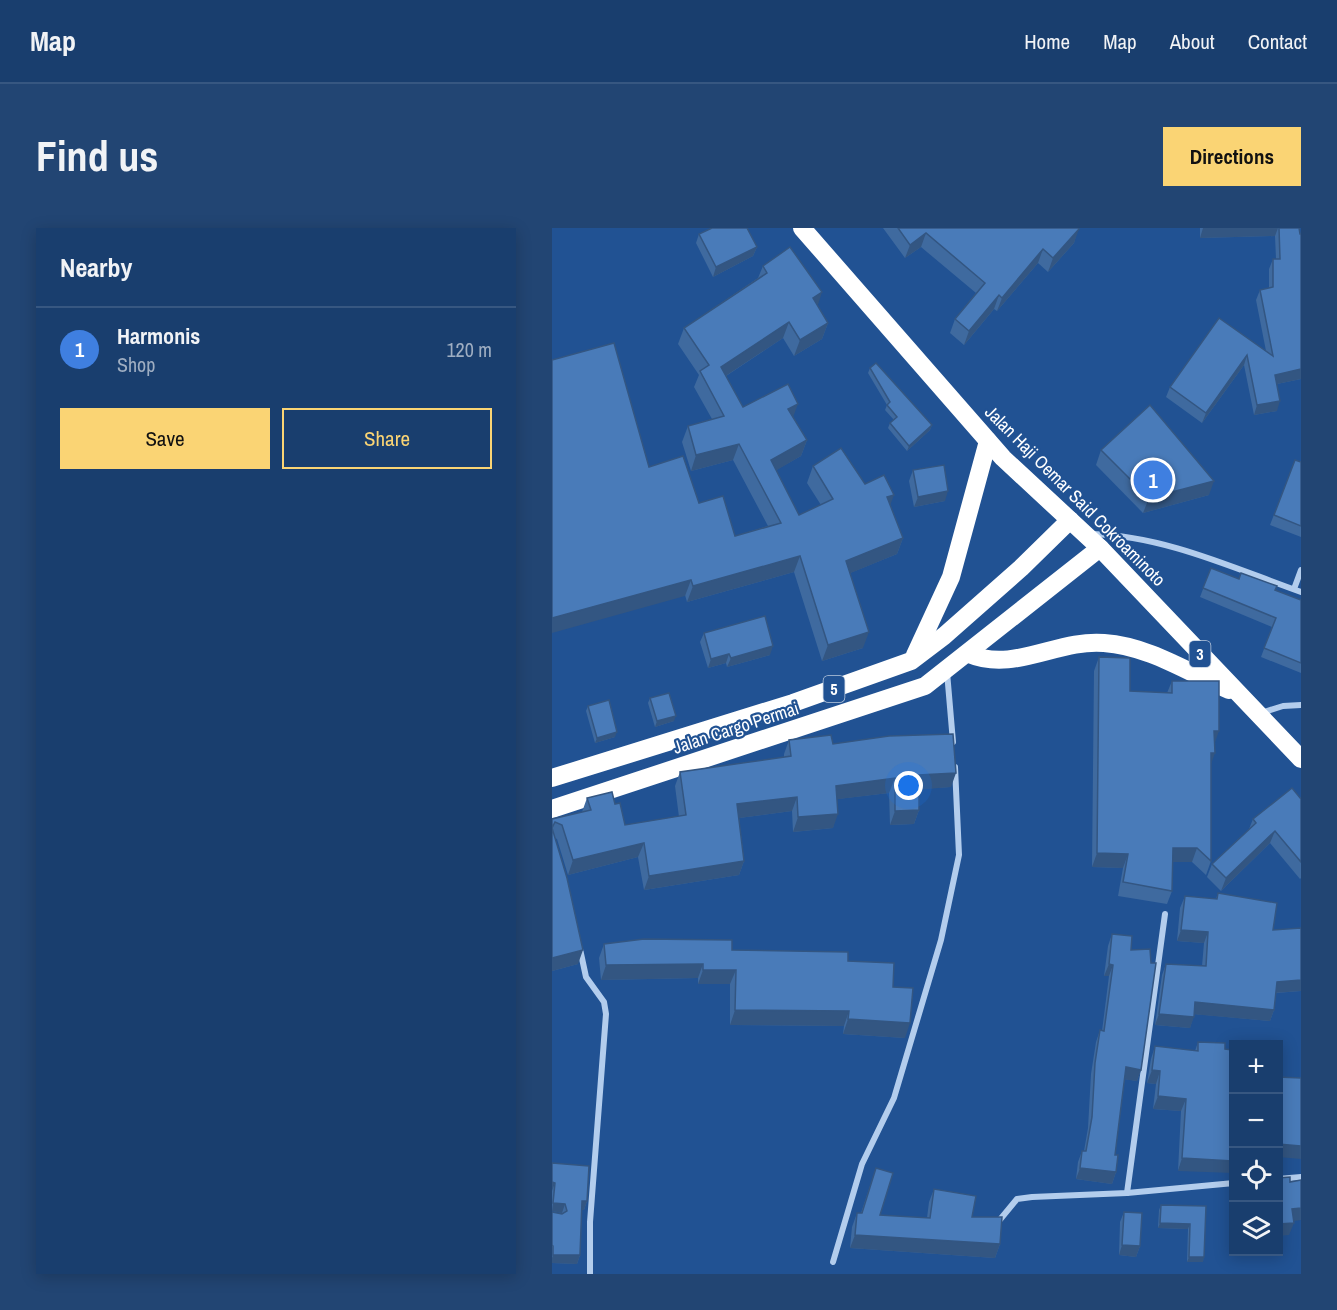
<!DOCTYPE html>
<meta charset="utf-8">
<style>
body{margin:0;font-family:"Archivo Narrow",sans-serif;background:#224573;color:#f1f3f6}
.controls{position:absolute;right:18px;bottom:18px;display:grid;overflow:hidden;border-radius:0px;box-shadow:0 3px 15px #0003}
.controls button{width:54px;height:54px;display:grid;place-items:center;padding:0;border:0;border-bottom:2px solid #375781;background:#193e6e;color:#f1f3f6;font:30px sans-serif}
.you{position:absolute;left:357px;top:558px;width:21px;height:21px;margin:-15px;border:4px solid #fff;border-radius:50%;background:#1a73e8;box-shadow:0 0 0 9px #1a73e833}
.badge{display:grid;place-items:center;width:39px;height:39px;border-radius:50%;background:#fad474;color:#fff;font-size:20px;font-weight:700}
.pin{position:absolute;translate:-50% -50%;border:3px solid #fff;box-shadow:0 2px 6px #0006}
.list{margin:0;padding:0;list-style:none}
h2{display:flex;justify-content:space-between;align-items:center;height:78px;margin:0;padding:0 24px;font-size:26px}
h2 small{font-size:20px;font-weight:400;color:#9faec2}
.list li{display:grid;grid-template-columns:39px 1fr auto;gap:18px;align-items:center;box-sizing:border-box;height:84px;padding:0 24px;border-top:2px solid #375781}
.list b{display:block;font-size:22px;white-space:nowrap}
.list p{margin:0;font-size:20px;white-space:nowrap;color:#9faec2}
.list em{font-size:20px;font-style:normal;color:#9faec2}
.actions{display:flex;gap:12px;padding:18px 24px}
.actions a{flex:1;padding:14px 0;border:2px solid #fad474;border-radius:0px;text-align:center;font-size:21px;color:#fad474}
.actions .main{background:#fad474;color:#111}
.icon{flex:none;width:33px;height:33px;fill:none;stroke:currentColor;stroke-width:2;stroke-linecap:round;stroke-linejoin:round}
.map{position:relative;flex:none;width:749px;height:1046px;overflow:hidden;border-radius:0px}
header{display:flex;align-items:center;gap:36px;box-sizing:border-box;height:84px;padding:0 30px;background:#193e6e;border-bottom:2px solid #375781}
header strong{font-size:28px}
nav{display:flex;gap:33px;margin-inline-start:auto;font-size:21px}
.intro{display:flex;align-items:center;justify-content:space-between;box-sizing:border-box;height:144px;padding:0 36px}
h1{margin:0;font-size:42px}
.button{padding:15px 27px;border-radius:0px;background:#fad474;color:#111;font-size:21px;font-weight:700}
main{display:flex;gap:36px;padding:0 36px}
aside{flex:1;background:#193e6e;border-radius:0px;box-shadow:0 3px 15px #0003}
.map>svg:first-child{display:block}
</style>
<header>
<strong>Map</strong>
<nav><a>Home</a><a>Map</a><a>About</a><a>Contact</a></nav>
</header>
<div class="intro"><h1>Find us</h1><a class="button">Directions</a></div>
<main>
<aside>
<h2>Nearby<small></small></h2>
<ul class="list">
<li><span class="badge" style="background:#3f7fe0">1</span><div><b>Harmonis</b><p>Shop</p></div><em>120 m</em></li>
</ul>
<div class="actions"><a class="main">Save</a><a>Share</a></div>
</aside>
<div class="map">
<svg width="749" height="1046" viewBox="0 0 749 1046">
<rect width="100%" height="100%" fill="#215293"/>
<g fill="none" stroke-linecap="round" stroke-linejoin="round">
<g stroke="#b3cded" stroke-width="6">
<path d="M540 306C613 308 681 340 749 364"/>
<path d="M742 361 749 342"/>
<path d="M395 444 401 514"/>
<path d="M709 485 731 478 749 477"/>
<path d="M28 721 34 749 52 774 54 786 38 994V1046"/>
<path d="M726 951 749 949"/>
<path d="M575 965 613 686"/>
<path d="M446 994 465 971 480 969 575 965 682 955"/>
<path d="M281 1034 310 936 342 870 389 712 407 627 403 539"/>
</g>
<g stroke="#fff" stroke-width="18">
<path d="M250 0 451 230 548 320 749 531"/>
<path d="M417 426C462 445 506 411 552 415 597 418 637 445 677 462"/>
<path d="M363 427 399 349 436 213"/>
<path d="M0 550 241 475 359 433 392 408 469 340 518 292"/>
<path d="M0 581 373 458 548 320"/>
</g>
</g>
<g fill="#3f6a9f">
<path d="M160 0H196L195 1 205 19 201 28 161 49 144 15 147 6Z"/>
<path d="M331 0H526L522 15 496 44 486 35 445 83 442 81 412 117 398 105 403 91 424 65 369 19 353 30Z"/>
<path d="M648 0H747L748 6H749V151L725 156V183L702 187 692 137 650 195 614 169 618 159 667 90 714 123 704 72 708 62 717 60V41L721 31H724L723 8 648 10Z"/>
<path d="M211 38 265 78 276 95 270 111 242 128 231 110 174 148 191 179 241 189 255 212 249 228 224 242 247 287 269 277 255 255 261 238 313 256 338 278 351 310 345 326 298 345 311 420 270 433 242 344 135 374 97 239 147 275 183 308 216 298 181 232 139 243 130 214 136 198 160 191 142 159 147 147 126 116 132 100 206 50Z"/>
<path d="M318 140 380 197 378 202 355 223 336 200 338 195 342 192 333 182 335 177 316 145Z"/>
<path d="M549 222 657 267 591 285 544 237Z"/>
<path d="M743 232 749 234V309L718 297Z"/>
<path d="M361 242 393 273 362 279 357 253Z"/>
<path d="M659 340 687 351 723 362 749 372V445L709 429 720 399 648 369Z"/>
<path d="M152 405 218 427 175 439 174 435 156 440 148 414Z"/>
<path d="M547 429 578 463 615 465 620 453 663 515 659 536V633L654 647 640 634H621L620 663 615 676 566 668 571 640 540 639 542 443Z"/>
<path d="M98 470 122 493 103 499 96 475Z"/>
<path d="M36 478 63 509 43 515 34 483Z"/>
<path d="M237 512 281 516 399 559 367 561V582L362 596 338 597 337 565 285 571 281 600 241 604 240 583 187 590 192 633 187 647 92 662 86 629 16 647 5 611 3 610 26 736 0 743V591L30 584 35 570 63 576 73 597 127 589 123 558 128 544 232 529V526Z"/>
<path d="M749 571V650L748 651 718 615 669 663 655 649 660 636 697 601 701 591Z"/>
<path d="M666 665 721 702 749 700V763L724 765 722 782 718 793 642 786 638 800 603 797 610 747 614 736 650 738 652 715 625 713 628 680 633 668 664 671Z"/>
<path d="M560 706 579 722 589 842 585 853 572 851 563 927 564 944 560 956 524 951 526 934 530 923H532L536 900 539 846 544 814 548 802 550 803 557 748H552L556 718Z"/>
<path d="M52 716 180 722 296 733 341 759 353 810 291 806 292 798 178 797V756H146V750L49 752 47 730Z"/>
<path d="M646 814 673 815 626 943 629 883 601 881 604 856 595 855 599 831 603 818 643 823Z"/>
<path d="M0 935 35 973 32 982H29L28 1027 25 1036 0 1035V984L10 986V985L0 983Z"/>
<path d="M324 940 328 987 375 990 377 974 382 961 420 989 448 1016 443 1030 298 1020 300 999 305 985H309Z"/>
<path d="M609 977 654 978 651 1034H635L636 1001 606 1000 607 982Z"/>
<path d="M572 984 588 1018 584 1029 567 1027 568 994Z"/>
</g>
<g fill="#335682">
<path d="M651 0H726L723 8 648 10Z"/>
<path d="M527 1 522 15 496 44 501 30Z"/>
<path d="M374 5 369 19 353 30 358 17Z"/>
<path d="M205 19 201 28 161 49 164 39Z"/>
<path d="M491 21 486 35 445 83 450 70Z"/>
<path d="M270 64 265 80 261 70Z"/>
<path d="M447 67 442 81 412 117 417 103Z"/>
<path d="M237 94 231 110 163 155 169 139Z"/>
<path d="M276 95 270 111 242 128 248 112Z"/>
<path d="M695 127 692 137 650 195 654 185Z"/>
<path d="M749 141V151L720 157 723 147Z"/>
<path d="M728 173 725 183 702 187 705 177Z"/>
<path d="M246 176 240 192 236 181Z"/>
<path d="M380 197 378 202 355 223 357 218Z"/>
<path d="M255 212 249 228 213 249 219 232Z"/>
<path d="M187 216 181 232 139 243 144 227Z"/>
<path d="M662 253 657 267 591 285 597 270Z"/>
<path d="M396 263 393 273 362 279 366 269Z"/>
<path d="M342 267 336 283 335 269Z"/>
<path d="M351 310 345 326 289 349 294 333Z"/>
<path d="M248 328 242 344 135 374 141 358Z"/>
<path d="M139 352 133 368 0 405V390Z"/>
<path d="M317 404 311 420 270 433 276 417Z"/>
<path d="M221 418 218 427 175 439 179 430Z"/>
<path d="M177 426 174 435 156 440 159 431Z"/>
<path d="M124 488 122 493 103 499 105 493Z"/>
<path d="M662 503H667L662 517Z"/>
<path d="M65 504 63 509 43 515 45 510Z"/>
<path d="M659 525H663L658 539Z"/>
<path d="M404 545 399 559 362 562 367 547Z"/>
<path d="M343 550 337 565 279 572 284 558Z"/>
<path d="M245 569 240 583 180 591 185 576Z"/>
<path d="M367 582 362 596 338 597 343 583Z"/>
<path d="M286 586 281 600 241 604 246 589Z"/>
<path d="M723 603 718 615 669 663 674 650Z"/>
<path d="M92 615 86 629 16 647 21 632Z"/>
<path d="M621 620H645L640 634H616Z"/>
<path d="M545 625 576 626 571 640 540 639Z"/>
<path d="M192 633 187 647 92 662 97 648Z"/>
<path d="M629 702 656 704 652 715 625 713Z"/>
<path d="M31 722 26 736 0 743V730Z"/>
<path d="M151 736 146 750 49 752 54 737Z"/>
<path d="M557 736 561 737 557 748H552Z"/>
<path d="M151 742H184L178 756H146Z"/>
<path d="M749 752V763L721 765 725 754Z"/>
<path d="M643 774 722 782 718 793 639 786Z"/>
<path d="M183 782 297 783 292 798 178 797Z"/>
<path d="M607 786 642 789 638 800 603 797Z"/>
<path d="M296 791 358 795 353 810 291 806Z"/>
<path d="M574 839 589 842 585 853 569 851Z"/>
<path d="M600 842 608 843 604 856 595 855Z"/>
<path d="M606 868 634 871 629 883 601 881Z"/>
<path d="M726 916 749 918V931L726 929Z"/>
<path d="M630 930 681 933V945L626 943Z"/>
<path d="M528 940 564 944 560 956 524 951Z"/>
<path d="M0 954 3 955 0 963Z"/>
<path d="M30 973H35L32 982H27Z"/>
<path d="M1 975 13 976 10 985 0 983Z"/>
<path d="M749 980V992L735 994 740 981Z"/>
<path d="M608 995 638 996 636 1001 606 1000Z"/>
<path d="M742 995 737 1007 726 1008V996Z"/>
<path d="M303 1007 448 1016 443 1030 298 1020Z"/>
<path d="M570 1017 588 1018 584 1029 567 1027Z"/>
<path d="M690 1023H706V1025H689Z"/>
<path d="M1 1027H28L25 1036 0 1035V1030Z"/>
<path d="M637 1029H652L651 1034H635Z"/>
</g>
<g fill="#497bb9" stroke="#335682" stroke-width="1.5">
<path d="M160 0H195L205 19 164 39 147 6Z"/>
<path d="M346 0H526L527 1 501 30 491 21 450 70 447 67 417 103 403 91 433 55 374 5 358 17Z"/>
<path d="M727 0H747L748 6H749V141L723 147 728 173 705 177 695 127 654 185 618 159 667 90 721 128 708 62 721 59V31H728Z"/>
<path d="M238 19 270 64 261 70 276 95 248 112 237 94 169 139 191 179 236 156 246 176 236 181 255 212 219 232 247 287 281 271 261 238 289 220 313 256 332 247 342 267 335 269 351 310 294 333 317 404 276 417 248 328 141 358 139 352 0 390V132L62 115 97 239 131 228 147 275 171 268 183 308 229 295 187 216 144 227 136 198 172 188 148 143 157 137 132 100 215 45 211 38Z"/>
<path d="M324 135 380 197 357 218 338 195 345 189 335 177 338 174 318 140Z"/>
<path d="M598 177 662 253 597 270 549 222Z"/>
<path d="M743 232 749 234V298L722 287Z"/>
<path d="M392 237 396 263 366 269 361 242Z"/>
<path d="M659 340 687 351 689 345 725 358 723 362 749 372V435L712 420 724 390 651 360Z"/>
<path d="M213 388 221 418 179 430 177 426 159 431 152 405Z"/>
<path d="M547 429 578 430V463L620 465V453H667V503H662L663 525H659V633L645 620H621L620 663 571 654 576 626 545 625Z"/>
<path d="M117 465 124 488 105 493 98 470Z"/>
<path d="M57 472 65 504 45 510 36 478Z"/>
<path d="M401 506 404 545 367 547V582L343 583V550L284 558 286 586 246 589 245 569 185 576 192 633 97 648 92 615 21 632 10 597 3 594 0 600 15 650 31 722 0 730V591L39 582 35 570 60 564 63 576 68 575 73 597 134 587 128 544 239 528 237 512 279 507 281 516 337 508Z"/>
<path d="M740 560 749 571V634L723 603 674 650 660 636 704 595 701 591Z"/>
<path d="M666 665 725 675 721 702 749 700V752L725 754 722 782 643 774 642 789 607 786 614 736 654 738 656 704 629 702 633 668 665 671Z"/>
<path d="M560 706 580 708 579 722 598 721 599 735H604L589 842 574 839 563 927H566L564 944 528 940 530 923H534L540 889 543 835 548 802 552 803 561 737 557 736Z"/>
<path d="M92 711 180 712V722L296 724V733L342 735 341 759 361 760 358 795 296 791 297 783 183 782 184 742H151V736L54 737 52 716Z"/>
<path d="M646 814 673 815V821L681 822V933L630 930 634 871 606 868 608 843 600 842 603 818 646 823Z"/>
<path d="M726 849 749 850V918L726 916Z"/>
<path d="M0 935 37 938 35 973H30L28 1027H1V1018L0 1017V984L10 986 15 983 13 976 1 975 3 955 0 954Z"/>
<path d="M324 940 341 945 328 987 378 990 382 961 424 968 420 989H450L448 1016 303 1007 305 985H310Z"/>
<path d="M738 949V954L749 952V980L740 981 742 995 726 996V950Z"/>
<path d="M609 977 654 978 652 1029H637L638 996 608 995Z"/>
<path d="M572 984 590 985 588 1018 570 1017Z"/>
</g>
<g text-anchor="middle" stroke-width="4.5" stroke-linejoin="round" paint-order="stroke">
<g fill="#215293" stroke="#bccbdf" stroke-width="1.5">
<rect x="637.5" y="413" width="21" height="26" rx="4.5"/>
<rect x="271.5" y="448" width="21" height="26" rx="4.5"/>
</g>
<g font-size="16" font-weight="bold" fill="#fff">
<text x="648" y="432">3</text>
<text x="282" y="467">5</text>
</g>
<g font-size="18" fill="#fff" stroke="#215293">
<text transform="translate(523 268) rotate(45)" y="6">Jalan Haji Oemar Said Cokroaminoto</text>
<text transform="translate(184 500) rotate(-18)" y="6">Jalan Cargo Permai</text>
</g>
</g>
</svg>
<div class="controls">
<button>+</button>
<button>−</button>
<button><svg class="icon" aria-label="locate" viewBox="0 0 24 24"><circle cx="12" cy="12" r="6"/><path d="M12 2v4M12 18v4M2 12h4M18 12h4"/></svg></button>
<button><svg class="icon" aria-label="layers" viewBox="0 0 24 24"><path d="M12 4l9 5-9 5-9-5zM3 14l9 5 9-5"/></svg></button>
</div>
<div class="you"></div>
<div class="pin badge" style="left:601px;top:252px;background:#3f7fe0">1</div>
</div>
</main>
